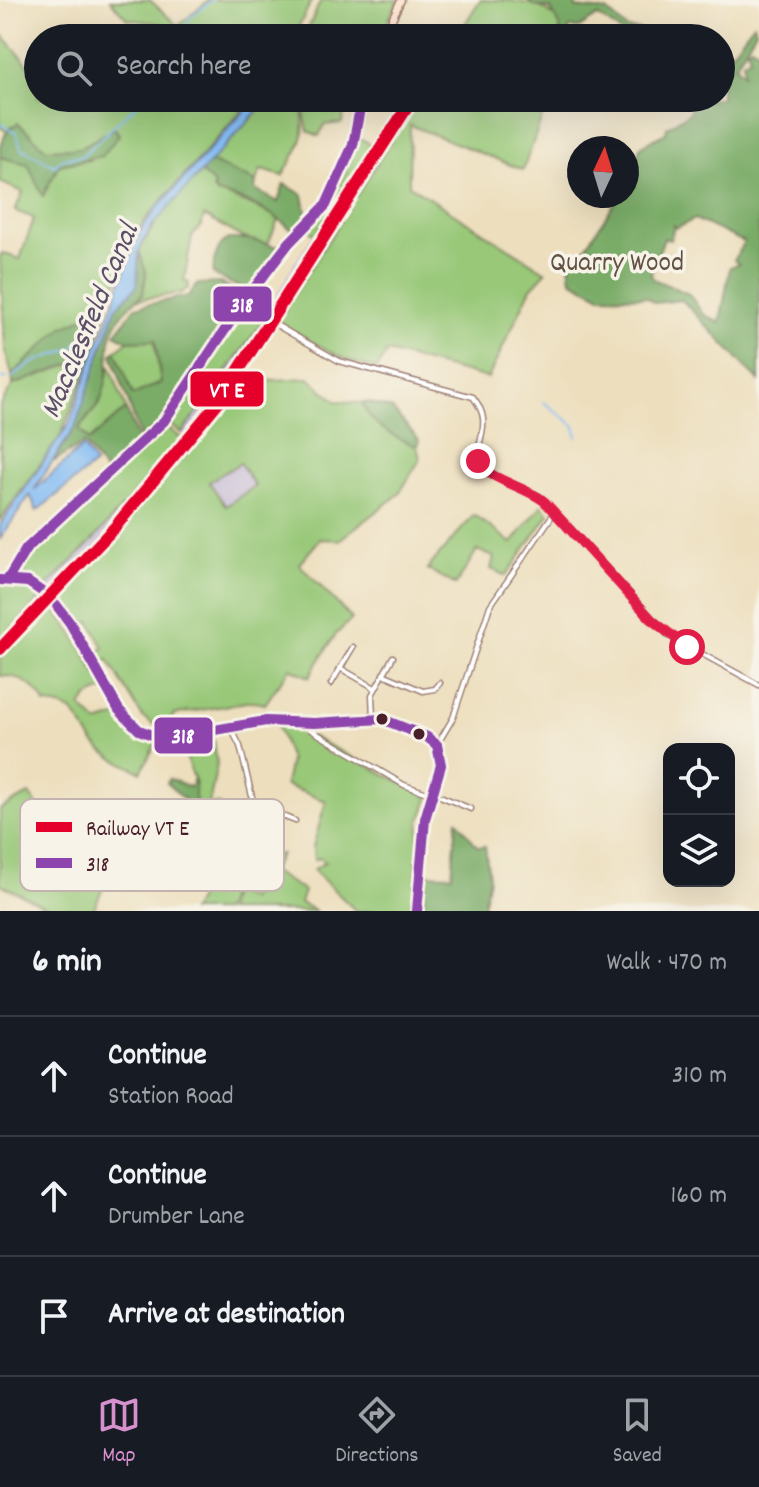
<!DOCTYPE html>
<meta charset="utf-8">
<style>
body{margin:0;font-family:Dekko,sans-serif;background:#242831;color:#f1f3f6}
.controls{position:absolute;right:24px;bottom:24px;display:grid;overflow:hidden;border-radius:16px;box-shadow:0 8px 32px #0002}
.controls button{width:72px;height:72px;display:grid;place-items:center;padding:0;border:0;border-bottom:2px solid #363941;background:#171b24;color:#f1f3f6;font:40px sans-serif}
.compass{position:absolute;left:567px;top:136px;width:72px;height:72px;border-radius:50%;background:#171b24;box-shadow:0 8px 32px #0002;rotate:4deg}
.stop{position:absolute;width:24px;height:24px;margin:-18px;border:6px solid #e11d48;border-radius:50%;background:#fff}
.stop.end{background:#e11d48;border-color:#fff;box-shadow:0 2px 8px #0008}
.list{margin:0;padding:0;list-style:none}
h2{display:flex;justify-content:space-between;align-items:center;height:104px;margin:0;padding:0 32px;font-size:34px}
h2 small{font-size:26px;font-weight:400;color:#9ea1a6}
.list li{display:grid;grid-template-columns:52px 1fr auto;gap:24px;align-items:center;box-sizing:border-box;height:120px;padding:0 32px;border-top:2px solid #363941}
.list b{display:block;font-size:30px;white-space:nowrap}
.list p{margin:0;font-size:26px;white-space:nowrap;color:#9ea1a6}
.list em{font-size:26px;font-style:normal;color:#9ea1a6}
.icon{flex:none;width:44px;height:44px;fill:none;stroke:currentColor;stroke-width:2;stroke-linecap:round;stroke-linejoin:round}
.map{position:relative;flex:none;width:759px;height:911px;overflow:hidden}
.search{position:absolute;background:#171b24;box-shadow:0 8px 32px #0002;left:24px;right:24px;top:24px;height:88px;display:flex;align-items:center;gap:20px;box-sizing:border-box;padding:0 28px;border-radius:44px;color:#9ea1a6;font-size:30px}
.sheet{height:464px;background:#171b24}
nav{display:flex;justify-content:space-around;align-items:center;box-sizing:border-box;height:112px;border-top:2px solid #363941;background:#171b24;font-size:22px;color:#9ea1a6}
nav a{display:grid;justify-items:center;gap:4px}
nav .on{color:#d690ce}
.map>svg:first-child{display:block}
</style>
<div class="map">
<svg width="759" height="911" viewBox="0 0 759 911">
<rect width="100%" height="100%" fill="#f7f3e8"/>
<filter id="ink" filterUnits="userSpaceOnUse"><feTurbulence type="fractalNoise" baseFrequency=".0125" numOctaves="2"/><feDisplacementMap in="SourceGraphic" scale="16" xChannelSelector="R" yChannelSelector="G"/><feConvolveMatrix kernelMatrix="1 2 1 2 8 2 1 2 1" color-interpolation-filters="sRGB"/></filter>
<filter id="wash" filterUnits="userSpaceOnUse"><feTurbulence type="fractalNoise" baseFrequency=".006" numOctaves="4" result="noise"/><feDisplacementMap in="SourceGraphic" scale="32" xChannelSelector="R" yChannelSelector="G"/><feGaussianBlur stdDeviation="1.8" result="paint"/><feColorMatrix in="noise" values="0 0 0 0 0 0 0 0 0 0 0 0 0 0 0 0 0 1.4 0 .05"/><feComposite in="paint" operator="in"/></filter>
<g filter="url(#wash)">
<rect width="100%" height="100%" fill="#eddfbe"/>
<g fill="#c9bfd7">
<path d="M404 98H418L274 322V328L195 444 182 433 263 321 269 318 266 315 292 267Z"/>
<path d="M182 439 191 447 56 600 45 589 94 539Z"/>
<path d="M240 463 255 486 226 506 208 482Z"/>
<path d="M42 596 51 605 0 659V642Z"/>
</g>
<g fill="#98c878" stroke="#717452" stroke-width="2" fill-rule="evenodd">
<path d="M110 0H150L178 26 209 0H312L293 38H188L163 24 127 19Z"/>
<path d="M321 0H398L380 38H304Z"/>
<path d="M480 0C508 0 555 0 561 30L553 38H456Z"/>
<path d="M0 32 38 76V98H253L145 220 133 241 107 307 63 327 12 375 5 348 0 257 2 253 20 259 34 218 15 211 23 192 0 182V157L28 164 43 196 58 165 89 160 119 135 114 128 80 148 46 149 39 146 29 132 12 126 7 132 0 127Z"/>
<path d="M263 98H294L296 110 302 111C308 143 296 149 283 176L261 170 256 182 210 162 257 112Z"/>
<path d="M301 98H327L346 103 342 123 324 125 319 136 308 131Z"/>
<path d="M418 98H549L523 170 410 125 409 185 546 272 531 288 488 378 387 352 377 369 344 359 276 323Z"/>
<path d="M358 137 374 146 315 235 307 229C333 202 348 173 358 137Z"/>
<path d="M201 172 213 183V190L279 217 268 244 246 239 204 216 201 226 192 236 184 281 189 283 188 288 181 293 135 300 143 294 146 273 139 251 161 213Z"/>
<path d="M247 304 263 321 182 433 169 424Z"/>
<path d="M154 339 161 383 133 395 115 351 128 341Z"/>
<path d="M90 363 60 437 0 520V406L13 385 68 365Z"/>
<path d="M110 366 126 409 89 442 79 429 100 403Z"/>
<path d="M309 378 336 401 362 403C370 425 395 438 417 446L420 459 399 494 339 540 320 539 299 564 352 619 336 634 309 677 290 668 265 704 252 701 173 715 166 735 160 736 159 729 142 716 108 660 96 665 91 656 104 648 90 621 76 629 56 600 191 447 188 444 191 441 195 443 237 382ZM240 463 255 486 226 506 209 482Z"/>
<path d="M166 426 182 439 94 539 45 589 26 576 21 562 34 544Z"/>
<path d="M542 505 549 514 506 576 491 569 494 557 477 550 456 585 427 569 474 515 512 543Z"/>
<path d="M14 581 23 582 42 596 0 642V583Z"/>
<path d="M51 605 74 635 105 689 88 697 81 707 97 723 120 716 130 727 156 743 141 772C127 765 107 757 96 745 76 724 83 706 45 704 39 688 18 674 0 676V659Z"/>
<path d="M277 724 293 727 429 797 420 821 414 911H356L313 870 325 862 320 858 314 860 313 847 326 801 285 785 290 760Z"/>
<path d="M195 736 197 741H214L217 764 208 810 198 805 192 795 196 784 187 761 190 737Z"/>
<path d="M29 794 59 835 86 853 91 851 117 870 103 887 93 911H54L0 884V809Z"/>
<path d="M232 837 246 845 224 911H191Z"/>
<path d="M281 854 271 871 304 891 300 903 316 911H227L231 892 250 899 274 856Z"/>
</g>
<g fill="#7aac68" stroke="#62664a" stroke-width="2" fill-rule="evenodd">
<path d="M528 0H574L576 8 607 11 627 29 641 30 658 38 628 37 598 16 579 28H570L565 38H553L561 30 551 9 533 5Z"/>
<path d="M754 23 756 30 735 66 743 74V62L750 57 747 49 751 46 759 51 755 79 759 88V381L682 300 655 303 646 297 601 296 571 280 569 264 573 254 584 250 619 196H627C627 179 634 162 641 146L666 133 667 127 689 113 694 102 721 98V55L731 53ZM695 219 744 242 734 260 739 264 730 267 720 323 703 314 689 294 653 279 651 274 664 238 671 239 674 225 676 228Z"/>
<path d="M18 123 46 149 80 148 115 128 119 135 102 156 59 165 43 196 28 164 0 157C0 143 5 130 18 123Z"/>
<path d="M210 162 256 182 255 190 278 202 284 184 303 195 308 221 296 234C274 212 246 199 216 193L213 183 201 172Z"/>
<path d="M228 239H246L283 248 248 292 213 274C214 260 216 246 228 239Z"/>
<path d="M139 251 146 273 143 294C92 336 119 349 101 399 96 410 84 418 79 429L89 441 126 409 139 441 106 473 84 443 53 462 75 427 116 308 137 286Z"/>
<path d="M220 283 239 292 241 298 162 420 141 439 112 354 115 351 118 356 133 395 161 383 155 340 128 341 115 334 136 307 188 296 198 284Z"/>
<path d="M107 307 90 363 68 365 13 385 12 375 63 327Z"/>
<path d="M368 402 392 409 419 440 417 446C395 438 370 425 362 403Z"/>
<path d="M194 778C199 793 187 802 208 810L216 804 226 809 221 820 235 839 226 857 231 840 227 833 193 808 167 783 169 779 191 787Z"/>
<path d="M457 820 478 847 485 846 489 878 482 911H423L426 874 452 875Z"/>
</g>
<path fill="#83bcf4" stroke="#666e90" stroke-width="2" d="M256 98H263L260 108 151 227 139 251 137 286 116 308 75 427 34 490 83 446 95 464 37 511 30 495 0 539V525L69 424 139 233 156 209Z"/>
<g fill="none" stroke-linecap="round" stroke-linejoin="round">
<g stroke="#83bcf4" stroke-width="2">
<path d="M194 37 187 19 213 0"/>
<path d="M0 124 16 132 21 148 55 166 63 158 82 156 144 98"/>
<path d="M13 377C33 358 52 357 76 347L78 341 84 342"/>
<path d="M0 378H7"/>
<path d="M544 402 575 426 577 437"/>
</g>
</g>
</g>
<g filter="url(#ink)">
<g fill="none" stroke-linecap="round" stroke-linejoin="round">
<defs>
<g id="street">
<path d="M245 300 271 322 339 361 473 397C497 427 470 442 481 470L539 496 669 636 759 685"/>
<path d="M340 668 375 688"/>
<path d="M383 674 423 691 435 689 440 683"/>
<path d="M331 684 353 647"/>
<path d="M373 719 372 695 393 657"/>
<path d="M299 723 404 785 433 795"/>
<path d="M231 728 240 746 254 805 295 821"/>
<path d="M437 745 453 718 490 606 554 513"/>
<path d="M433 793 471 809"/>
</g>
<g id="secondary">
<path d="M383 38 401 0"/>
<path d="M8 579 26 549 164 421 245 300 289 243 326 205 353 145 362 98"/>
<path d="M0 580C84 565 91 735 163 739L266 721 314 723 382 719 434 742 441 765 425 819 417 911"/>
</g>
</defs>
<use href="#street" stroke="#9c7f74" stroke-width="7"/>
<use href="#secondary" stroke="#9c7f74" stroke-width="9"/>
<use href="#street" stroke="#fff" stroke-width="4"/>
<use href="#secondary" stroke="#fde4d1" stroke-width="6"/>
<defs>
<g id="bus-1">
<path d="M8 579 26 549 164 421 245 300 289 243 326 205 353 145 362 98"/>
<path d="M0 580 28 582 51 598 70 623 119 710 139 730 163 739 266 721 314 723 382 719 427 737 437 745"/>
<path d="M417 911 425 819 441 765 437 745"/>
</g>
</defs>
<use href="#bus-1" stroke="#f7f3e8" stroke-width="16"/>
<use href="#bus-1" stroke="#8e44ad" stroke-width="10"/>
<defs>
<path id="rail-1" d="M0 649 115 527 219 401 413 98"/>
</defs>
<use href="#rail-1" stroke="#f7f3e8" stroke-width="18"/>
<use href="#rail-1" stroke="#e4002b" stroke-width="12"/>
</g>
</g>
<g fill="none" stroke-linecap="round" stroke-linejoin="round" filter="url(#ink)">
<path stroke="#e11d48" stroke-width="10" d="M478 461C484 478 529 488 545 502L652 620 687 647"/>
</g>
<g fill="#4a1f2b" stroke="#f7f3e8" stroke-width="3">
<circle cx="382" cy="719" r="7"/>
<circle cx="419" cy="734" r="7"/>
</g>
<g text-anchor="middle" stroke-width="7" stroke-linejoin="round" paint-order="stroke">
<g font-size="28" fill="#615242" stroke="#f7f3e8">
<text x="617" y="270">Quarry Wood</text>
</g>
<g font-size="30" font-style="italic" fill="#5b4e67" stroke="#f7f3e8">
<text transform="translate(88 320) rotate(-67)" y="10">Macclesfield Canal</text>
</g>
</g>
<rect x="20" y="799" width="264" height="92" rx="12" fill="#f7f3e8" stroke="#c3b3af" stroke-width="2"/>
<rect x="36" y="822" width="36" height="10" fill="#e4002b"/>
<rect x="36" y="858" width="36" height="10" fill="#8e44ad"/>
<g font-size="22" fill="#4a1f2b">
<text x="86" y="835">Railway VT E</text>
<text x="86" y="871">318</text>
</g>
<g stroke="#f7f3e8" stroke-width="3">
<rect x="212" y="285" width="61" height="38" rx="8" fill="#8e44ad"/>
<rect x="189" y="370" width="76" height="38" rx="8" fill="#e4002b"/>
<rect x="153" y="716" width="61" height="39" rx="8" fill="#8e44ad"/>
</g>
<g font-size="22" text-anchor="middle" font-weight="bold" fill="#fff">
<text x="242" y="312">318</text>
<text x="227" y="397">VT E</text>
<text x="183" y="743">318</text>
</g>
</svg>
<div class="controls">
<button><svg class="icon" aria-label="locate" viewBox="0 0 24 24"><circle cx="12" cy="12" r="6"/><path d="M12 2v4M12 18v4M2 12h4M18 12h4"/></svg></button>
<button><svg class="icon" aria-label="layers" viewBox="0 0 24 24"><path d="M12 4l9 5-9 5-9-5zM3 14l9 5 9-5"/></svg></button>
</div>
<svg class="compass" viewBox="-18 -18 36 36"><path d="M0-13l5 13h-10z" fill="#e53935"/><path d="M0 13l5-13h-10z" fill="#9ea1a6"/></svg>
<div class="stop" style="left:687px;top:647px"></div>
<div class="stop end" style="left:478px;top:461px"></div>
<div class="search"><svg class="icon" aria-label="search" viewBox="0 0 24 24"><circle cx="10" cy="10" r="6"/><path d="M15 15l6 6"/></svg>Search here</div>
</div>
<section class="sheet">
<h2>6 min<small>Walk · 470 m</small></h2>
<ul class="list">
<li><svg class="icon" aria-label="ahead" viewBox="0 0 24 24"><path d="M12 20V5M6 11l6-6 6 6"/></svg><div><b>Continue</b><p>Station Road</p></div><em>310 m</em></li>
<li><svg class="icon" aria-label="ahead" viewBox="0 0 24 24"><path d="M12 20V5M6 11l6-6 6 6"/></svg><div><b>Continue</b><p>Drumber Lane</p></div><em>160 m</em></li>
<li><svg class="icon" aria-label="arrive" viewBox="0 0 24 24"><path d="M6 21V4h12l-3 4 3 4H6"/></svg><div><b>Arrive at destination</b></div></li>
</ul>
</section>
<nav>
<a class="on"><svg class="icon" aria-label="map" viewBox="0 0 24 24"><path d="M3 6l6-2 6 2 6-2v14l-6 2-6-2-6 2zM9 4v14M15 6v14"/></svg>Map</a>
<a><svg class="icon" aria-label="directions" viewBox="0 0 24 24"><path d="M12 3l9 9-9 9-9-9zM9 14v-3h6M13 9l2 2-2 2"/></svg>Directions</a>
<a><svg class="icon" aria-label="saved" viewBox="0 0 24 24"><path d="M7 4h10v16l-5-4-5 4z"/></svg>Saved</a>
</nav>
